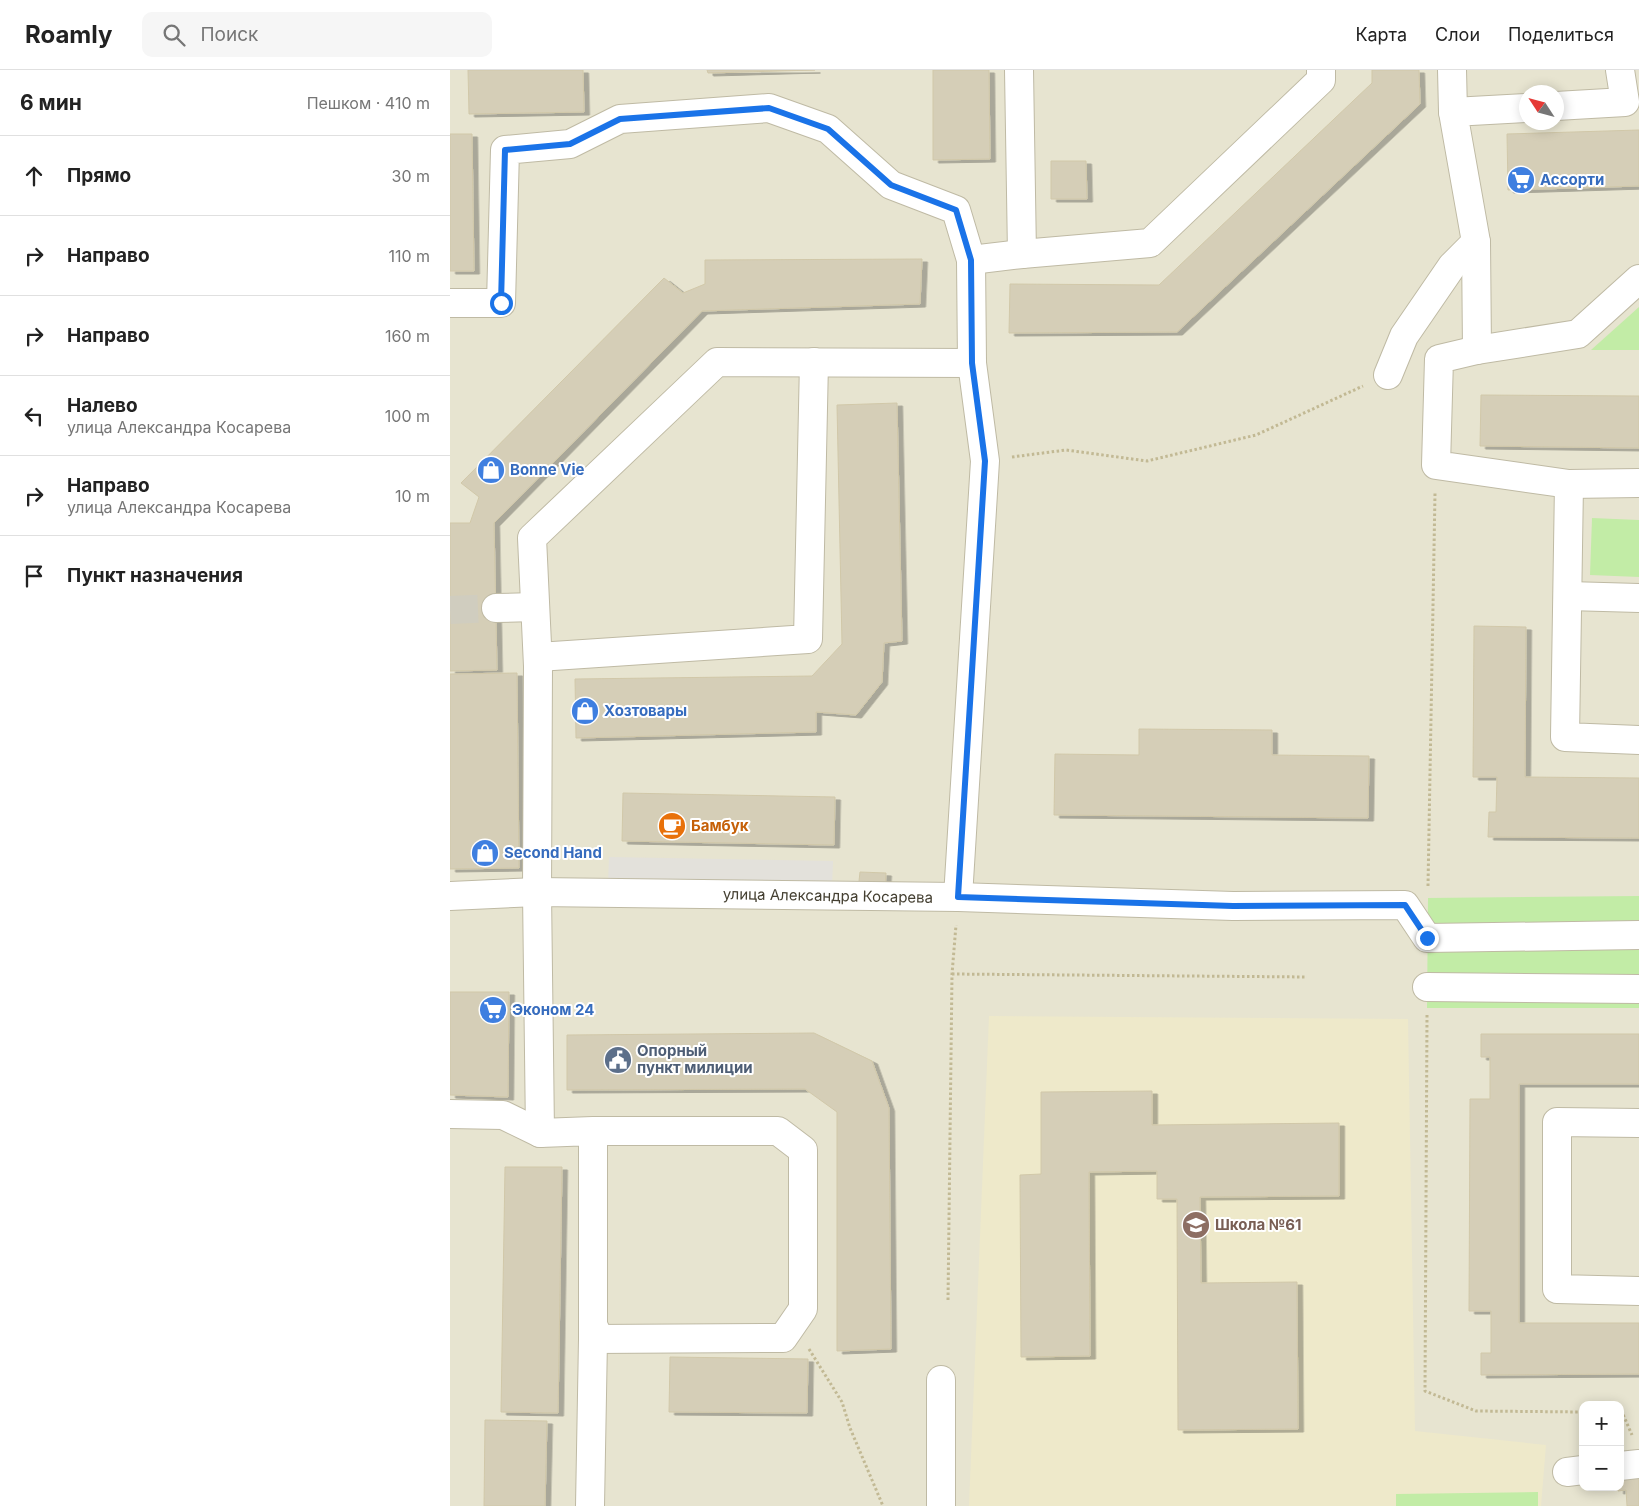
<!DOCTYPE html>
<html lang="ru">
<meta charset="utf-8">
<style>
body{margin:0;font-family:Inter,sans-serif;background:#f6f6f6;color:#222}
.controls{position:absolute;right:15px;bottom:15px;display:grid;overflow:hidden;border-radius:10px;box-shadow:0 2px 12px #0003}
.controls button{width:45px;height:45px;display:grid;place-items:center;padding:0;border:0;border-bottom:1px solid #e0e0e0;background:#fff;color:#222;font:25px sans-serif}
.compass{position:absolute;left:1069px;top:15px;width:45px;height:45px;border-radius:50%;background:#fff;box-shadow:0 2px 12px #0003;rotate:306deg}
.stop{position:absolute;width:15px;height:15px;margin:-11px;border:4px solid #1a73e8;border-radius:50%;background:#fff}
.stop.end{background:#1a73e8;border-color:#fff;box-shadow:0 1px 5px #0008}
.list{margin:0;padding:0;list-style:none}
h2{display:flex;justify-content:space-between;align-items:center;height:65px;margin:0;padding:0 20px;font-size:21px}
h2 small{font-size:16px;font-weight:400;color:#767676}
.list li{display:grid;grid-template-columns:32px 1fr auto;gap:15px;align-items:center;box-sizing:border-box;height:80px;padding:0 20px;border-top:1px solid #e0e0e0}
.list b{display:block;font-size:19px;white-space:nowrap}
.list p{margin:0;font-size:16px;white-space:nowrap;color:#767676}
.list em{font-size:16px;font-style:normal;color:#767676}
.icon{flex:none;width:28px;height:28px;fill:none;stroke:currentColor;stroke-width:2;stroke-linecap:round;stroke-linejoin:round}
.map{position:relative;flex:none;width:1189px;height:1436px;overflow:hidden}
header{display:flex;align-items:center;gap:30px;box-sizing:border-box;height:70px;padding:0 25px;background:#fff;border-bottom:1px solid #e0e0e0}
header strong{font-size:24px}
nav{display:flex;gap:28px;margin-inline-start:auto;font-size:18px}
.search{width:350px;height:45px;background:#f6f6f6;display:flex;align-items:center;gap:12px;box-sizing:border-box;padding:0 18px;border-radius:10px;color:#767676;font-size:19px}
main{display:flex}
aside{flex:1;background:#fff}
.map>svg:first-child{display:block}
</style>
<header>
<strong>Roamly</strong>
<div class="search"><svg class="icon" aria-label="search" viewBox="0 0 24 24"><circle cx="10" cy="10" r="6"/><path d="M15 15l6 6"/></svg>Поиск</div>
<nav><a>Карта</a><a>Слои</a><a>Поделиться</a></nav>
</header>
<main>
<aside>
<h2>6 мин<small>Пешком · 410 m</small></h2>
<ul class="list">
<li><svg class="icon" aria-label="ahead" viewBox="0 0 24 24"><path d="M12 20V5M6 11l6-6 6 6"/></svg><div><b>Прямо</b></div><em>30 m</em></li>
<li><svg class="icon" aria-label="right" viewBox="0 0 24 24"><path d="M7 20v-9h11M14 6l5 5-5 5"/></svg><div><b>Направо</b></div><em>110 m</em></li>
<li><svg class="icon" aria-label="right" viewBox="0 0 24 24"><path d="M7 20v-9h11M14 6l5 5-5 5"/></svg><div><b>Направо</b></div><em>160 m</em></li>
<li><svg class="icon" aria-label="left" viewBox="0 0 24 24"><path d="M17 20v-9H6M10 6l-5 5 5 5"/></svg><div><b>Налево</b><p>улица Александра Косарева</p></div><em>100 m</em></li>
<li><svg class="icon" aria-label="right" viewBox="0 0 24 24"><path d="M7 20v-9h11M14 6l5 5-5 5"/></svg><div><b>Направо</b><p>улица Александра Косарева</p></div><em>10 m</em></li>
<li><svg class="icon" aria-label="arrive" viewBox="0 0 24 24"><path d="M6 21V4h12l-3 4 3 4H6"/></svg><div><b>Пункт назначения</b></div></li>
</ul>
</aside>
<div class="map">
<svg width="1189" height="1436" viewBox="0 0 1189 1436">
<defs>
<filter id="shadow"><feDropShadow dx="5.5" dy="3" stdDeviation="0" flood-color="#0004"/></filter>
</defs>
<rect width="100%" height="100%" fill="#f3f0e2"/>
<path fill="#e7e4d0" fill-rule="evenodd" d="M0 0H1189V1436H0ZM1076 22H1106V52H1076ZM1133 1335H1170V1417H1133Z"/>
<path fill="#eee9ca" d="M539 946 958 949 965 1361 1096 1375 1091 1436H519Z"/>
<g fill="#c2eca6">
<path d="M1189 237V280H1141Z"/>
<path d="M1142 448 1189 450V507L1140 505Z"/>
<path d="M1189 826V938H977L978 828Z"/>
<path d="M1088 1422V1436H946V1424Z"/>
</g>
<path fill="#e3e1db" d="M159 787 383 791 382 817 158 813Z"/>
<g fill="#d5ceb7" stroke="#d1c8a9" filter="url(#shadow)">
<path d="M18 0H133L134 42 19 44Z"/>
<path d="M257 0H365L258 3Z"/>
<path d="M483 0H539L540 89 483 90Z"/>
<path d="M922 0H969L970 34 727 262 559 263 560 214 709 215 922 13Z"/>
<path d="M1189 60V116L1058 120 1057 64Z"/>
<path d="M0 64H22L24 201H0Z"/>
<path d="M601 91H636L637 129H601Z"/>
<path d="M472 189 470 234 252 241 44 453 47 600 0 601V453H20L29 427 11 413 214 208 233 223 255 214V190Z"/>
<path d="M1031 325 1189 326V378L1030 376Z"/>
<path d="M447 333 452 571 434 573 432 612 406 645 366 642V662L126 668 125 609 362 606 392 574 387 335Z"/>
<path d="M1024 556 1076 557 1075 707 1189 708V768L1038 767 1039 742H1046L1047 707H1023Z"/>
<path d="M67 603 69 798 0 799V604Z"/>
<path d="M689 659 822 660V685L919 686 918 748 604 745 605 684 689 685Z"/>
<path d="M173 723 385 727 384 775 172 771Z"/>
<path d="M410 802 436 803 435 821 408 820Z"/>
<path d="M0 922H59L58 1027 0 1025Z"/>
<path d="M364 963 422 991 439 1038 441 1279 387 1281V1042L355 1019 117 1020V965Z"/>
<path d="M1031 964H1189V1014H1069V1253H1189V1304L1031 1305V1283H1041V1241H1019L1020 1029H1040V987H1031Z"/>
<path d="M702 1021V1055L889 1053V1126L750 1127 751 1213 847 1212 848 1359 728 1360 727 1129H707V1101L639 1102 640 1286 571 1287 570 1105 591 1104V1022Z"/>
<path d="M55 1097H112L108 1343 51 1342Z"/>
<path d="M220 1287 358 1289 357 1343 219 1342Z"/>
<path d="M35 1350 97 1351 95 1436H34Z"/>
<path d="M1189 1406V1436H1177L1176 1420 1168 1421V1417H1170V1407Z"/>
</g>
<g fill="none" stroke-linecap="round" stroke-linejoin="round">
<path stroke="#d0cdbf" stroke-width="28" stroke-dasharray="28 14" stroke-linecap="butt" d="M0 540 46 538"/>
<defs>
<g id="minor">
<path d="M569 0 572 184"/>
<path d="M1002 0 1003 42"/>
<path d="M1106 36 1175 32 1170 0"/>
<path d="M1026 172 1027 280"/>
<path d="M521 190 572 184 700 173 871 10V0"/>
<path d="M1189 209 1128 264 1027 280 989 289 986 395 1119 414 1189 413"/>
<path d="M0 233H51L55 80 120 74 170 49 319 38 378 59 441 115 506 140 521 190 522 293 267 292 82 468 88 596 87 822 90 1063"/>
<path d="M938 305 954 266 1002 196 1026 172 1003 42 1076 38"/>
<path d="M1119 414 1115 667 1189 670"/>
<path d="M1118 526 1189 528"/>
<path d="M46 538 85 537"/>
<path d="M88 587 358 569 364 292"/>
<path d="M0 826 87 822 508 827 783 836 955 835 977 868 1189 865"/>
<path d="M508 827 535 391 522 293"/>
<path d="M977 917 1189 919"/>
<path d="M0 1044 53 1045 90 1063 143 1061H328L353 1080V1239L333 1268 143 1269V1061"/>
<path d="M1189 1053 1107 1052V1219L1189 1221"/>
<path d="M1170 1396 1189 1394"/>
<path d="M1117 1402 1133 1400"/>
<path d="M140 1436 143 1269 145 1259"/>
<path d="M491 1436V1310"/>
</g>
</defs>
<use href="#minor" stroke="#bfbaa4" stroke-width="30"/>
<g stroke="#c2b994" stroke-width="3" stroke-dasharray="2.5 2.5" stroke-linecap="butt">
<path d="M562 387 616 380 697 391 806 365 913 316"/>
<path d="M978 816 985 423"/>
<path d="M502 904 857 907"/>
<path d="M977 945 975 1321 1026 1341 1133 1342"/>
<path d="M498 1230 502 904 506 855"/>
<path d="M359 1279 392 1332 400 1358 433 1436"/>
<path d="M1170 1342H1172L1182 1365"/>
</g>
<use href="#minor" stroke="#fff" stroke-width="28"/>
</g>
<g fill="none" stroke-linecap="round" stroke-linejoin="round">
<path stroke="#1a73e8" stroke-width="6" d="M51 233 55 80 120 74 170 49 319 38 378 59 441 115 506 140 521 190 522 293 535 391 508 827 783 836 955 835 977 868"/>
</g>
<defs>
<symbol id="supermarket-disc" viewBox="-11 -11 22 22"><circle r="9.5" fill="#3f7fe0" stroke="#fff"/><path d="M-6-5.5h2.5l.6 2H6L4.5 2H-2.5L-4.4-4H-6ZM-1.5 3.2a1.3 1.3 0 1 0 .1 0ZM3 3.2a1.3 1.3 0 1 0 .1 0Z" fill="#fff"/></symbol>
<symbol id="shop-disc" viewBox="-11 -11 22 22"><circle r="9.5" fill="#3f7fe0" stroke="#fff"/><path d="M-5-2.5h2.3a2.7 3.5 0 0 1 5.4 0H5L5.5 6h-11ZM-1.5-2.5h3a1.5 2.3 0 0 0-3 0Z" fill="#fff"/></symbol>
<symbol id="cafe-disc" viewBox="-11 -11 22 22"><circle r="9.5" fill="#e8710a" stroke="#fff"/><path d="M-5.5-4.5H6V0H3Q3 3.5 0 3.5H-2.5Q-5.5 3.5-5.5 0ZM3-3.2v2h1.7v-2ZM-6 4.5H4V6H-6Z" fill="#fff"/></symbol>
<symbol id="civic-disc" viewBox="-11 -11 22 22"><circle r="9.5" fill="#5c6f8a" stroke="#fff"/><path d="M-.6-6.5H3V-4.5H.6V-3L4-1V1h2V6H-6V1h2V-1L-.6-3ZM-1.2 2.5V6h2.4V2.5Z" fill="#fff"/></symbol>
<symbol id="school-disc" viewBox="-11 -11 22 22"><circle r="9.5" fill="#8d6e63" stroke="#fff"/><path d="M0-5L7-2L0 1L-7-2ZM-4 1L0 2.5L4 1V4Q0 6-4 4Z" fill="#fff"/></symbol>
</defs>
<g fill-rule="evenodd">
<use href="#supermarket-disc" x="1055" y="94" width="32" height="32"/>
<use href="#shop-disc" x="25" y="384" width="32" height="32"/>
<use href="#shop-disc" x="119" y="625" width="32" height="32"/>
<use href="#cafe-disc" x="206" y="740" width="32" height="32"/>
<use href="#shop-disc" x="19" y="767" width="32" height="32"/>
<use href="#supermarket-disc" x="27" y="924" width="32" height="32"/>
<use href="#civic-disc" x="152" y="974" width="32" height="32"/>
<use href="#school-disc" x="730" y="1139" width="32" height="32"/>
</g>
<g text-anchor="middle" stroke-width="4" stroke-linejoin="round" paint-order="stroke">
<g font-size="15" font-weight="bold" fill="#366cbe" stroke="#fff" text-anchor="start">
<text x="1090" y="115">Ассорти</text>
<text x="60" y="405">Bonne Vie</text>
<text x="154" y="646">Хозтовары</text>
<text x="54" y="788">Second Hand</text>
<text x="62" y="945">Эконом 24</text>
</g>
<g font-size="15" font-weight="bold" fill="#c56008" stroke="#fff" text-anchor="start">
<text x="241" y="761">Бамбук</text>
</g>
<g font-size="15" fill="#454032" stroke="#fff">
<text transform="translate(378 826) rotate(1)" y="5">улица Александра Косарева</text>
</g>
<g font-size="15" font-weight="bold" fill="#4e5e75" stroke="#fff" text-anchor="start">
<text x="187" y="986">Опорный<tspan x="187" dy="17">пункт милиции</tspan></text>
</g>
<g font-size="15" font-weight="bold" fill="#785e54" stroke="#fff" text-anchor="start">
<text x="765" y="1160">Школа №61</text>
</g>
</g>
</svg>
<div class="controls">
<button>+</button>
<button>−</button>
</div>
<svg class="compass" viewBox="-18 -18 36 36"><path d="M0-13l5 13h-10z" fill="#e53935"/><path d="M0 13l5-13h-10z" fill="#767676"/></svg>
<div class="stop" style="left:51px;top:233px"></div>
<div class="stop end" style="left:977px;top:868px"></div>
</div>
</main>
